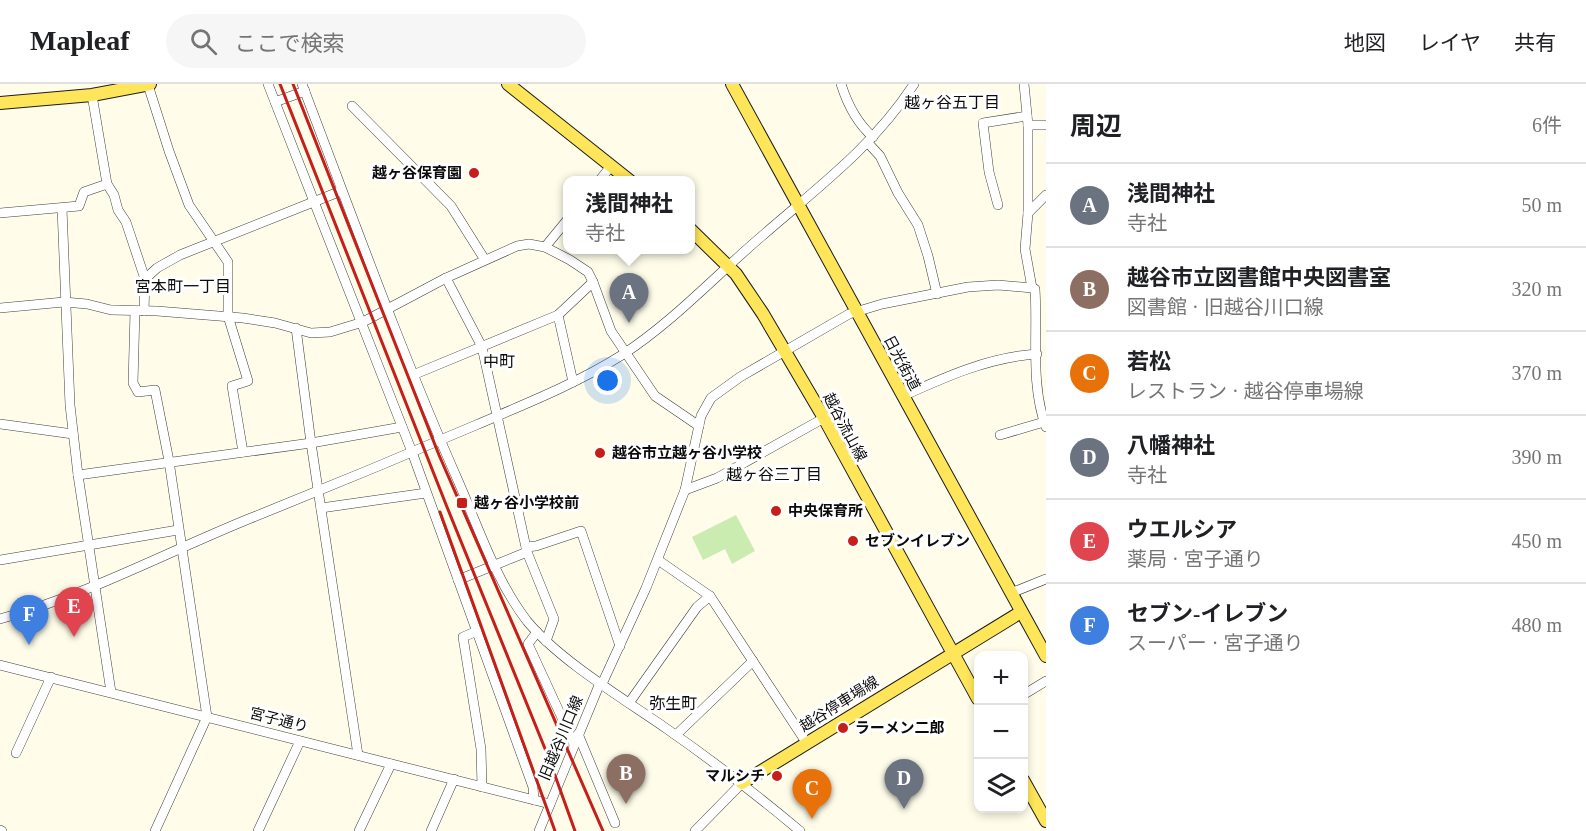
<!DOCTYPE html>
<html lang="ja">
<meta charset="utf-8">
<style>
body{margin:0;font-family:"Times New Roman","Noto Sans JP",serif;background:#f6f6f6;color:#202124}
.controls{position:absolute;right:18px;bottom:18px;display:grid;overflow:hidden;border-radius:12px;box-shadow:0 3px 9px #0003}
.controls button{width:54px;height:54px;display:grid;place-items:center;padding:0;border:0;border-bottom:2px solid #e0e0e0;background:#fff;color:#202124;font:30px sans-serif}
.you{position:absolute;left:608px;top:297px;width:21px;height:21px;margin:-15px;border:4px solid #fff;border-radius:50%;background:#1a73e8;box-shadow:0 0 0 9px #1a73e833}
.badge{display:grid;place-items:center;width:39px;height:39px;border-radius:50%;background:#c61f19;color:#fff;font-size:20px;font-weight:700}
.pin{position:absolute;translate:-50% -50px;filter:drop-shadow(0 2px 3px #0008)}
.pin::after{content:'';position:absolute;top:32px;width:21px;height:18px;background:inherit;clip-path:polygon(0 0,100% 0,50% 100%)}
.popup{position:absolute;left:563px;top:92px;width:132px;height:78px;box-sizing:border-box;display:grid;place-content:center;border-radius:12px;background:#fff;filter:drop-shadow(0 2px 4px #0005);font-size:20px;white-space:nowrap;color:#757577}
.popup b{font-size:22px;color:#202124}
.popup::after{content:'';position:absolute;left:50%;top:100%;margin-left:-12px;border:12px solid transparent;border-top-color:#fff}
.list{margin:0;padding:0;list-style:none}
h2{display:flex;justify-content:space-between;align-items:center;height:78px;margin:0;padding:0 24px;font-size:26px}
h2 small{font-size:20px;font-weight:400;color:#757577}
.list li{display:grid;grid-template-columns:39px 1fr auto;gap:18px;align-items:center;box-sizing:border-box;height:84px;padding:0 24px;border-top:2px solid #e0e0e0}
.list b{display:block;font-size:22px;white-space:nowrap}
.list p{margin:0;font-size:20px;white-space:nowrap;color:#757577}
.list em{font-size:20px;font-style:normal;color:#757577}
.icon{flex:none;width:33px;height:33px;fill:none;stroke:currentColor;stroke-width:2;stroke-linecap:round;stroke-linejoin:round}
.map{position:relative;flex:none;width:1046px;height:747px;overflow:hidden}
header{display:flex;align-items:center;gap:36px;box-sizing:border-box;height:84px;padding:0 30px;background:#fff;border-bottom:2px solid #e0e0e0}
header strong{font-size:28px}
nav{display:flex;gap:33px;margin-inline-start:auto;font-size:21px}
.search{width:420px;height:54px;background:#f6f6f6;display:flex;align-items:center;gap:15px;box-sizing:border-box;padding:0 21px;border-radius:33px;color:#757577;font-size:22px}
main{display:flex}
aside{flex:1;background:#fff}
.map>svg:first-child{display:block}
</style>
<header>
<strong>Mapleaf</strong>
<div class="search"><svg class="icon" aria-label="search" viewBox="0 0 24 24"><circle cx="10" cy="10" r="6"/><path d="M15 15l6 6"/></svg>ここで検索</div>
<nav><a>地図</a><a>レイヤ</a><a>共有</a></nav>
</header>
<main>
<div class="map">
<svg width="1046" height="747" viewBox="0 0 1046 747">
<rect width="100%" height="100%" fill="#fffdea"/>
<path fill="#cbecb1" d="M736 431 755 467 732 480 725 465 703 476 692 453Z"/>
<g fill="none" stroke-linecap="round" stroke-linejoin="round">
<defs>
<g id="minor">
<path d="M268 0 412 368 533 703 534 716"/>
<path d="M302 0C353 134 401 268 459 399 479 445 496 497 527 537 560 577 624 615 667 645 713 677 757 711 800 747"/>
<path d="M841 0C847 19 858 40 873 53"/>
<path d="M1024 0 1028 41V129L1025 165 1032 204 1035 205C1038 250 1030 300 1046 343"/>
<path d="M148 1 169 67 189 121 228 178V232L248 297 232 302 243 368"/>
<path d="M92 11 107 100 114 111 118 126 126 138 145 195 144 227"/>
<path d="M275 18 305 7"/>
<path d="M352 22 451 122 485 176"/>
<path d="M1028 41H1046"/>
<path d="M868 59 880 72 898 109 918 141 928 172 937 210"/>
<path d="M599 97 611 82"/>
<path d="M998 121 989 88 983 39 1027 32"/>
<path d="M62 124 70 321 78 391 111 608"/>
<path d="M0 129 79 122 84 108 107 100"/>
<path d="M1028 129 1046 111"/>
<path d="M545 163 568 135"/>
<path d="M446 194 482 263 527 468 554 535 546 557"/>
<path d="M145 195 157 184 180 171 341 107"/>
<path d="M0 224 64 218 87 220 111 226 157 227 243 234 275 239 311 249 330 248 363 238 446 194 517 162 529 160 545 163 570 176 588 188 593 198 611 247 655 312 699 342"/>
<path d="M135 227 133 299 138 308 155 306 169 377 207 633 155 747"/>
<path d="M558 231 573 298"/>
<path d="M296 244 311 359 358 671"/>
<path d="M413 291 558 231 593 198"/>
<path d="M903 312C945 293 989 273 1037 270"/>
<path d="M0 340 73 350"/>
<path d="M1000 351 1044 338"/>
<path d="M78 391 311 359 402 343"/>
<path d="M685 406 717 394 824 334"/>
<path d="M321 424 426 409"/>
<path d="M526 463 536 462 581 447 620 562"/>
<path d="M0 476 178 446"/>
<path d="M658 476 710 512 806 658"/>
<path d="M458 496 527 468"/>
<path d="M1011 509 1046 495"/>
<path d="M0 535C87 511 167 468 251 434 326 404 401 373 476 341 525 320 576 300 622 271 674 237 715 192 762 152 817 104 874 62 914 0"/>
<path d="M477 547 463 553 481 665 482 703"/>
<path d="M537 548 528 560 574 660"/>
<path d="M0 581 550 720"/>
<path d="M602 600 646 504 685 406 701 332 711 314 740 293 849 230 882 220 968 203 998 201 1032 204"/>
<path d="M1023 611 1046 597"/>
<path d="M629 619 697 523 710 512"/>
<path d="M578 650 615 739"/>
<path d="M676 651 753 577"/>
<path d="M16 669 51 593"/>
<path d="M0 746 2 747"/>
<path d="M258 747 300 657"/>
<path d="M359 747 391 680"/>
<path d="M431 747 454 695"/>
<path d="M539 747 600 599"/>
<path d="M695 747 742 699"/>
</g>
<g id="major">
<path d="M508 0 630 97"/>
<path d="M732 0 1046 572"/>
<path d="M0 19 92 11 150 0"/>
<path d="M690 145 736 190 763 230 824 334 978 615"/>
<path d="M1023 696 1046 737"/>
<path d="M742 699 1021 528"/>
</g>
</defs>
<use href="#minor" stroke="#3e3e3e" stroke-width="10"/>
<use href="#major" stroke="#1c1c1c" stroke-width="14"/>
<use href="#minor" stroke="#fff" stroke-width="9"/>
<use href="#major" stroke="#ffe55a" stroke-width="12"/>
<g stroke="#c61f19" stroke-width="3">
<path d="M280 0 447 423 548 672 575 747"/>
<path d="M293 0 439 371 603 747"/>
<path d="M440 428 555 747"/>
</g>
</g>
<g fill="#c61f19" stroke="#fff" stroke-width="2">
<circle cx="474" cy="89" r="6"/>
<circle cx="600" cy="369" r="6"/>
<rect x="456" y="413" width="12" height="12" rx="3"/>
<circle cx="776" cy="427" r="6"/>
<circle cx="853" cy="457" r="6"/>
<circle cx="843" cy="644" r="6"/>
<circle cx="777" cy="692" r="6"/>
</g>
<g text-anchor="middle" stroke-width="6" stroke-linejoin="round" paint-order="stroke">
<g font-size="15" font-weight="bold" fill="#0b0b0b" stroke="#fff" text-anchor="start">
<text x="462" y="94" text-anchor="end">越ヶ谷保育園</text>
<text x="612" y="374">越谷市立越ヶ谷小学校</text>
<text x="474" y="424">越ヶ谷小学校前</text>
<text x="788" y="432">中央保育所</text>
<text x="865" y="462">セブンイレブン</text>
<text x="855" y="649">ラーメン二郎</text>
<text x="765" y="697" text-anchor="end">マルシチ</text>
</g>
<g font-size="15" fill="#0b0b0b" stroke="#fff">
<text transform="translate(902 279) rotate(62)" y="5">日光街道</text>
<text transform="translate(845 343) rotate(62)" y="5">越谷流山線</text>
<text transform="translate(839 620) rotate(-32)" y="5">越谷停車場線</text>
<text transform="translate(279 636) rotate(14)" y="5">宮子通り</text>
<text transform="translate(561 654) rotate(-67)" y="5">旧越谷川口線</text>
</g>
<g font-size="16" fill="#0b0b0b" stroke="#fff">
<text x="952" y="24">越ヶ谷五丁目</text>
<text x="183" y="208">宮本町一丁目</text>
<text x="499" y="283">中町</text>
<text x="774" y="396">越ヶ谷三丁目</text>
<text x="673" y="625">弥生町</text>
</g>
</g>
</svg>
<div class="controls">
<button>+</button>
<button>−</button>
<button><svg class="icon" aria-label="layers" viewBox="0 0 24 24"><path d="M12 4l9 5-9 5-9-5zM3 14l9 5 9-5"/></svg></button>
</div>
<div class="you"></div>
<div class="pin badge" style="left:629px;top:239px;background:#6b7280">A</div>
<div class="popup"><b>浅間神社</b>寺社</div>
<div class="pin badge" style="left:626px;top:720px;background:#8d6e63">B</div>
<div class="pin badge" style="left:812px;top:735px;background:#e8710a">C</div>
<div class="pin badge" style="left:904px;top:725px;background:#6b7280">D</div>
<div class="pin badge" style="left:74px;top:553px;background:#e0444e">E</div>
<div class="pin badge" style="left:29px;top:561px;background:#3f7fe0">F</div>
</div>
<aside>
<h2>周辺<small>6件</small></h2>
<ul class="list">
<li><span class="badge" style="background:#6b7280">A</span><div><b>浅間神社</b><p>寺社</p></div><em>50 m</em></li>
<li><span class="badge" style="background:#8d6e63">B</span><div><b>越谷市立図書館中央図書室</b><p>図書館 · 旧越谷川口線</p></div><em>320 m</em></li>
<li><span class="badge" style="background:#e8710a">C</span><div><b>若松</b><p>レストラン · 越谷停車場線</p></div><em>370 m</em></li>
<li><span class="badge" style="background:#6b7280">D</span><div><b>八幡神社</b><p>寺社</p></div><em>390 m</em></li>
<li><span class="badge" style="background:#e0444e">E</span><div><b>ウエルシア</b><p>薬局 · 宮子通り</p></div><em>450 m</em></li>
<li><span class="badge" style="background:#3f7fe0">F</span><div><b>セブン-イレブン</b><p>スーパー · 宮子通り</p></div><em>480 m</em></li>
</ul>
</aside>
</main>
